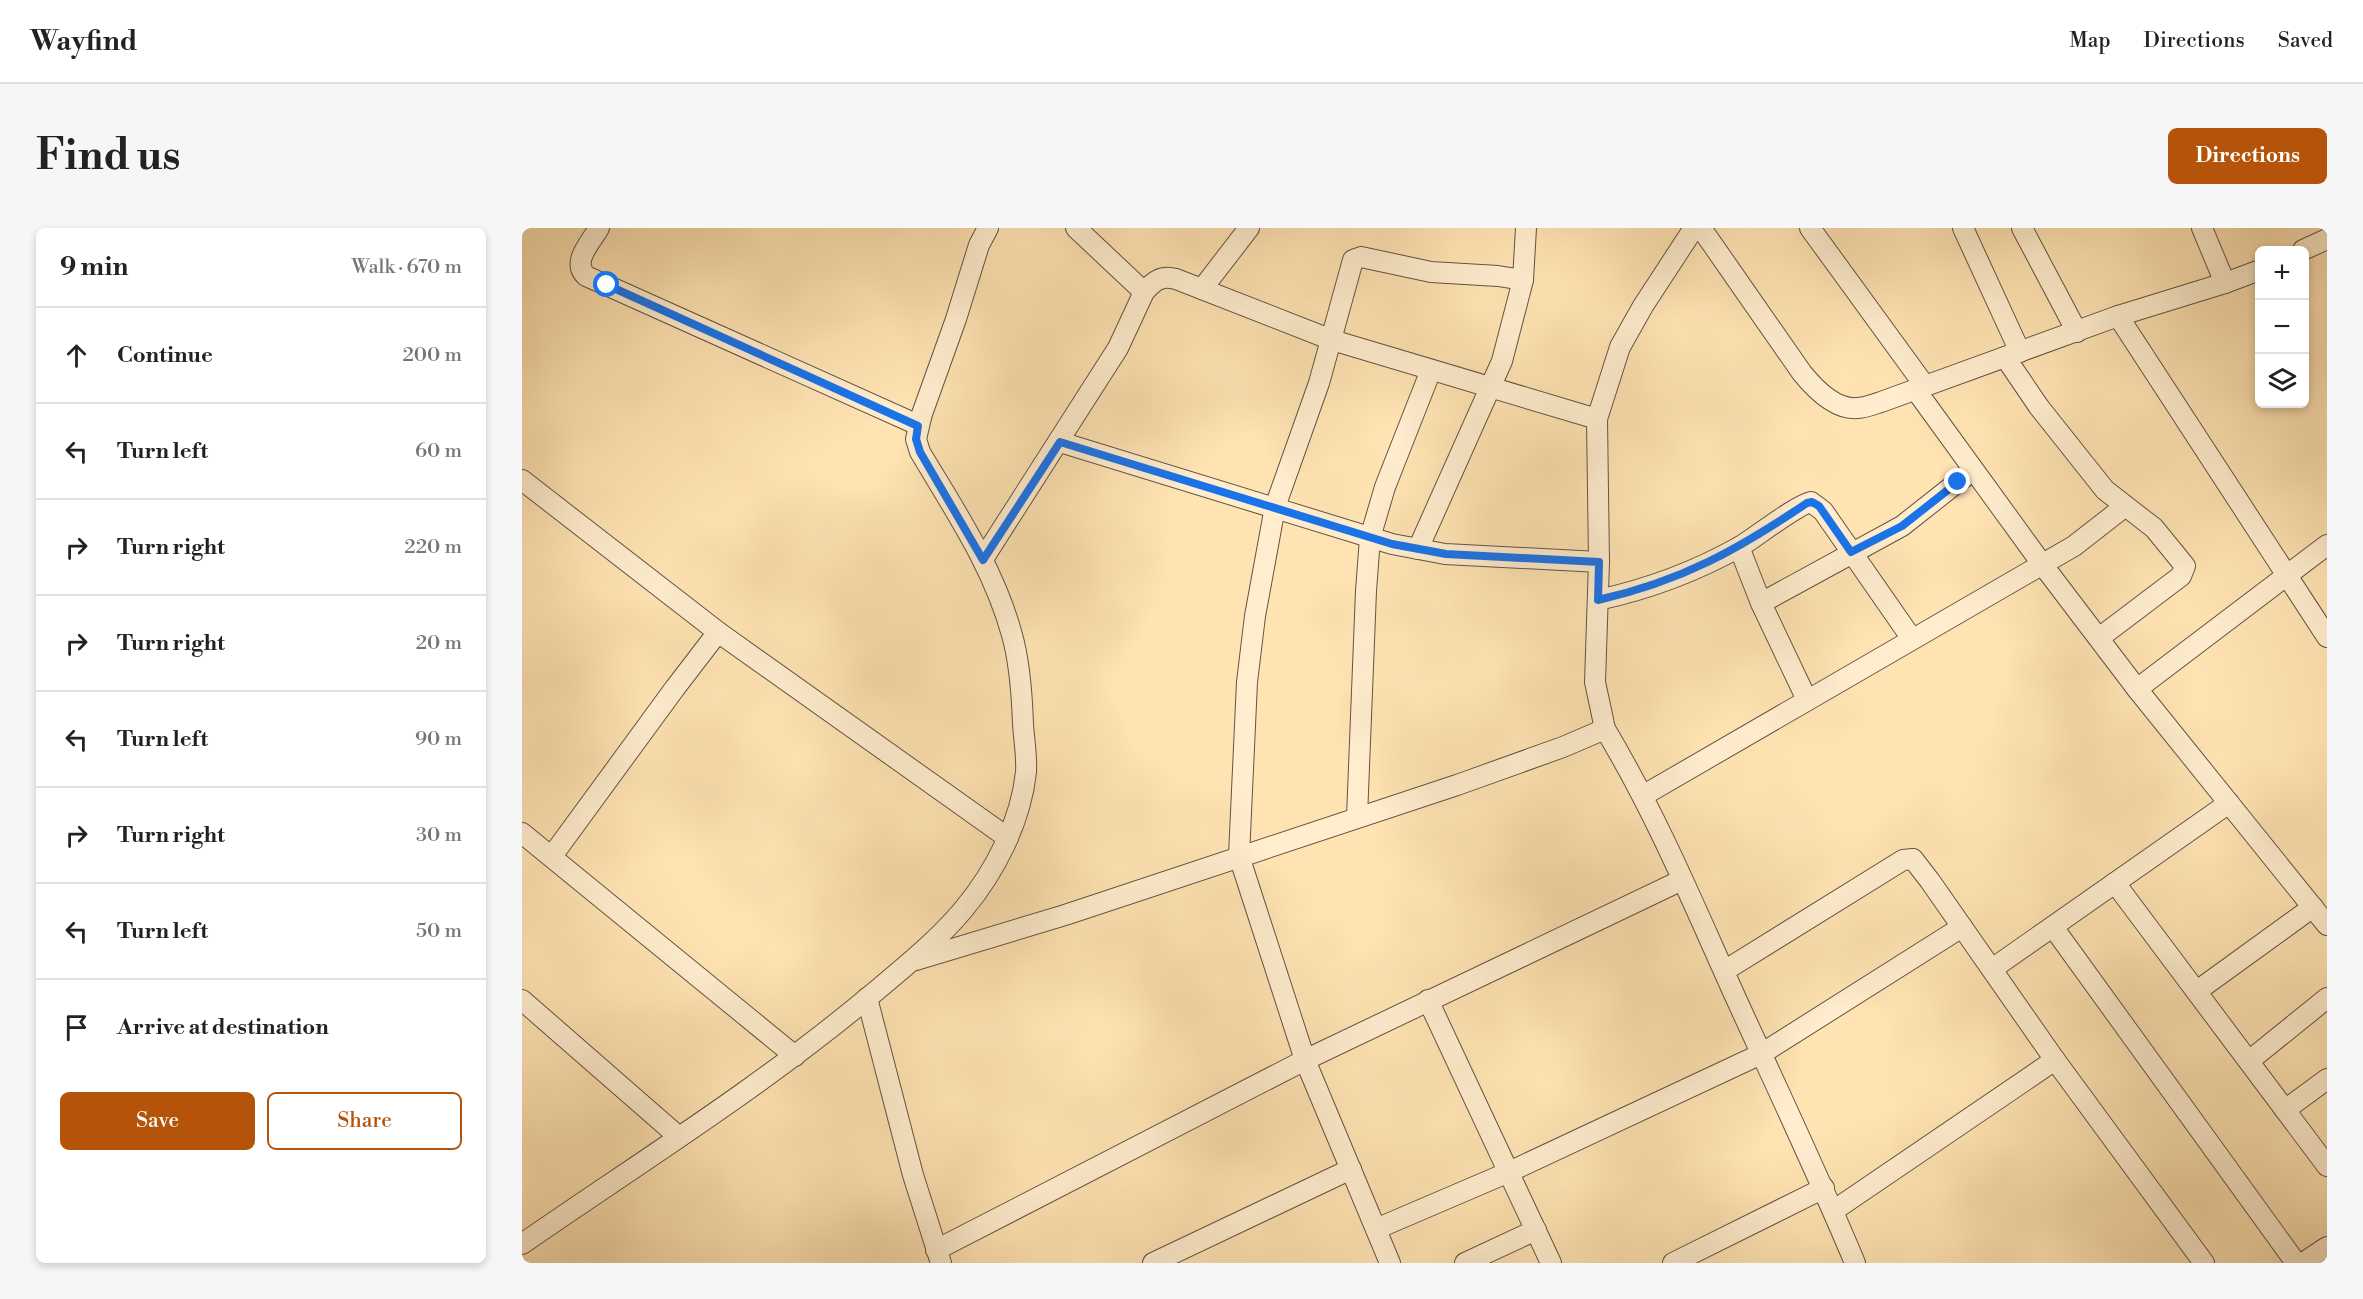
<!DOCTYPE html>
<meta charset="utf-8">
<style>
body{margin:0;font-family:"Libre Bodoni",serif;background:#f6f6f6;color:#222}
.controls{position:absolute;right:18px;top:18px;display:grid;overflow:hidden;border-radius:9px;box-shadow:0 3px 9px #0003}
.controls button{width:54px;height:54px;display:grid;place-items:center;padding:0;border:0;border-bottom:2px solid #e0e0e0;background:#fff;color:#222;font:30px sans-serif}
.stop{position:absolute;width:18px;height:18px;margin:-14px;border:4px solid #1a73e8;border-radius:50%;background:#fff}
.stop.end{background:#1a73e8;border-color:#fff;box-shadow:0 2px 6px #0008}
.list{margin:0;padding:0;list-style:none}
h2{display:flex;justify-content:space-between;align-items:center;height:78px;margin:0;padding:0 24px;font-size:26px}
h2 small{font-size:20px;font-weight:400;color:#767676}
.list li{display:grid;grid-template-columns:39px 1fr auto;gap:18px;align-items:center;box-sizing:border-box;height:96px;padding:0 24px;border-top:2px solid #e0e0e0}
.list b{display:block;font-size:22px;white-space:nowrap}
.list em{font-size:20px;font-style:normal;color:#767676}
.actions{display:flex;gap:12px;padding:18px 24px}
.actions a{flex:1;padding:14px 0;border:2px solid #b45309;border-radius:9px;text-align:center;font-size:21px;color:#b45309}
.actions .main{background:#b45309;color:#fff}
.icon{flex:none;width:33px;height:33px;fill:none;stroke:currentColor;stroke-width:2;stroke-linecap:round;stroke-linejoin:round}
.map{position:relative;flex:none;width:1805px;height:1035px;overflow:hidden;border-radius:9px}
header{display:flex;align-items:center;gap:36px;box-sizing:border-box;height:84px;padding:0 30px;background:#fff;border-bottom:2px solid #e0e0e0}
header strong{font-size:28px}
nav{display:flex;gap:33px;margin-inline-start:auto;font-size:21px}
.intro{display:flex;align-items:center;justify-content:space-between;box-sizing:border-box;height:144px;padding:0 36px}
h1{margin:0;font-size:42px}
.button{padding:15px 27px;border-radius:9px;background:#b45309;color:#fff;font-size:21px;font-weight:700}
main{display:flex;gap:36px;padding:0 36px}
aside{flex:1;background:#fff;border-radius:9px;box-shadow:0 3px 9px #0003}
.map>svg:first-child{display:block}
</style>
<header>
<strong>Wayfind</strong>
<nav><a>Map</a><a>Directions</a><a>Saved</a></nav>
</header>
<div class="intro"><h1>Find us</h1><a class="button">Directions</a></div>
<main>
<aside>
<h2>9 min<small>Walk · 670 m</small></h2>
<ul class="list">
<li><svg class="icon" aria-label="ahead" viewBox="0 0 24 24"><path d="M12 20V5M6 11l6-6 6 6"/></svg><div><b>Continue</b></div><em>200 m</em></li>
<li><svg class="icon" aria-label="left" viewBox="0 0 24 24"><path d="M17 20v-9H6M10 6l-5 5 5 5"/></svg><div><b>Turn left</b></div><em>60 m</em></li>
<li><svg class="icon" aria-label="right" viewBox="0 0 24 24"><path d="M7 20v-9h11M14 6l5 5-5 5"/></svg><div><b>Turn right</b></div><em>220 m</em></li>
<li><svg class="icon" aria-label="right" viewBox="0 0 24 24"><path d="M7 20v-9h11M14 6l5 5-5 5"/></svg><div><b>Turn right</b></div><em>20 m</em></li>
<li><svg class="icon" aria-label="left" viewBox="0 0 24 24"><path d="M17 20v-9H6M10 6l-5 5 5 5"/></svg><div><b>Turn left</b></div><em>90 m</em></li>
<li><svg class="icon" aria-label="right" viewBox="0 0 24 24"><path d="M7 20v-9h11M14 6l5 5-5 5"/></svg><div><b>Turn right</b></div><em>30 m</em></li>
<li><svg class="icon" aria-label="left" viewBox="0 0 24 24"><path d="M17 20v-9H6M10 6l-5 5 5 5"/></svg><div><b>Turn left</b></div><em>50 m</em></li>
<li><svg class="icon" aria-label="arrive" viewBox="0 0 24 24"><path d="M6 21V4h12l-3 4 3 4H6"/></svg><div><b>Arrive at destination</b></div></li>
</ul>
<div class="actions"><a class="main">Save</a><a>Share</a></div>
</aside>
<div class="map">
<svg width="1805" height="1035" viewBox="0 0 1805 1035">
<rect width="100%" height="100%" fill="#ffe3b3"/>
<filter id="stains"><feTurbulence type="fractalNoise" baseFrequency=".00333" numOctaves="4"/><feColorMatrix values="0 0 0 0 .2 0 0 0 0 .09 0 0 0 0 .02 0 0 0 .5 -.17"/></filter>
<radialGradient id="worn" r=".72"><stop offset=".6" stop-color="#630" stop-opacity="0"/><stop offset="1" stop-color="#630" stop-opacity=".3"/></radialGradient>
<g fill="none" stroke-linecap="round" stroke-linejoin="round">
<defs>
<g id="minor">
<path d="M77 0C69 14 49 34 64 48L396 197"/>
<path d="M1179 0 1280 145C1293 161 1313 182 1335 180 1343 180 1352 176 1359 174L1596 88 1703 55 1738 42"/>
<path d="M1288 0 1403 158"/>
<path d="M1441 0 1498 124"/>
<path d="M1500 0 1555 104"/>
<path d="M1680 0 1703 55"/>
<path d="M1781 22 1805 11"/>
<path d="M680 61 727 0"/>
<path d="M622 64C632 53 639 47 654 51L810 112 1075 191"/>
<path d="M1596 88 1805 409"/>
<path d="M1483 129 1517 179 1583 262 1632 300 1663 338 1659 348 1577 410"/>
<path d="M1393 161 1520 336 1615 461 1805 697"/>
<path d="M538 214 870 316 923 326 1077 334"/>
<path d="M0 252 196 404"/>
<path d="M1217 319 1239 375 1380 298 1451 242"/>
<path d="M896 321 980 133 1001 52 1004 0"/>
<path d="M461 331 596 120 622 64 554 0"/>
<path d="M1076 372C1127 361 1173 344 1219 318 1235 308 1275 277 1289 274L1301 283 1390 411"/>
<path d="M1239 375 1285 472"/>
<path d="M1615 461 1805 317"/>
<path d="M1083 501C1134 586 1171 675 1212 766 1253 856 1295 944 1333 1035"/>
<path d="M1122 567 1552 318 1602 279"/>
<path d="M835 589 844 363 848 310 863 259 909 142"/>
<path d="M0 605 273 828"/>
<path d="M30 628 153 460 196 404 486 610"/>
<path d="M1593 655 1805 938"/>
<path d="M1531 699 1774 1035"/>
<path d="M394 732 543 687 935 557 1041 519 1083 501 1073 454 1077 334 1075 191 1098 119 1121 78 1172 0"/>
<path d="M1470 741 1707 575"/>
<path d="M1202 743 1381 632 1391 631 1408 653 1533 832"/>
<path d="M1675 763 1791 679"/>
<path d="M345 770 391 947 419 1035"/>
<path d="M0 772 157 909"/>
<path d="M906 772 1029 1035"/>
<path d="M1727 833 1805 770"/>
<path d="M1763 882 1805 851"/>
<path d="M1311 983 1533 832 1682 1035"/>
<path d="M854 1001 987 944 1239 826 1440 699"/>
<path d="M0 1016C117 935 239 859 348 768 380 741 414 714 441 682 473 644 499 593 504 544 505 528 502 512 501 496 500 467 498 435 490 407 472 340 433 283 398 224L394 211 400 186 434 91 457 17 466 0"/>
<path d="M414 1022 783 832 1160 652"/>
<path d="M631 1035 829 941"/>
<path d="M868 1035 783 832 717 628 725 454 733 388 753 279 797 155 831 32 839 29 909 44 976 48 1001 52"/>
<path d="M943 1035 1014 1002"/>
<path d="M1151 1035 1302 960"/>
<path d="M1781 1035 1805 1019"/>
</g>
</defs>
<use href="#minor" stroke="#625441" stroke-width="22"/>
<use href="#minor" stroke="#ffedce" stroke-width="20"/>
</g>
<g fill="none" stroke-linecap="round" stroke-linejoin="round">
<path stroke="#1a73e8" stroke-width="8" d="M85 57 396 198 394 211 398 224 461 332 538 214 870 316 924 326 1077 334 1076 372C1160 353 1215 322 1285 275L1290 274 1297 278 1329 324 1380 298 1436 254"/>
</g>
<rect width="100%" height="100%" filter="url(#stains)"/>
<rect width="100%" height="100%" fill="url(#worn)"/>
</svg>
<div class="controls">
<button>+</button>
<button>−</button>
<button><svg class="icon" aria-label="layers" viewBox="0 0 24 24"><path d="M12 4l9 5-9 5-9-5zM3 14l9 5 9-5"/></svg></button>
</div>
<div class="stop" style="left:85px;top:57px"></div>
<div class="stop end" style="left:1436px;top:254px"></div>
</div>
</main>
